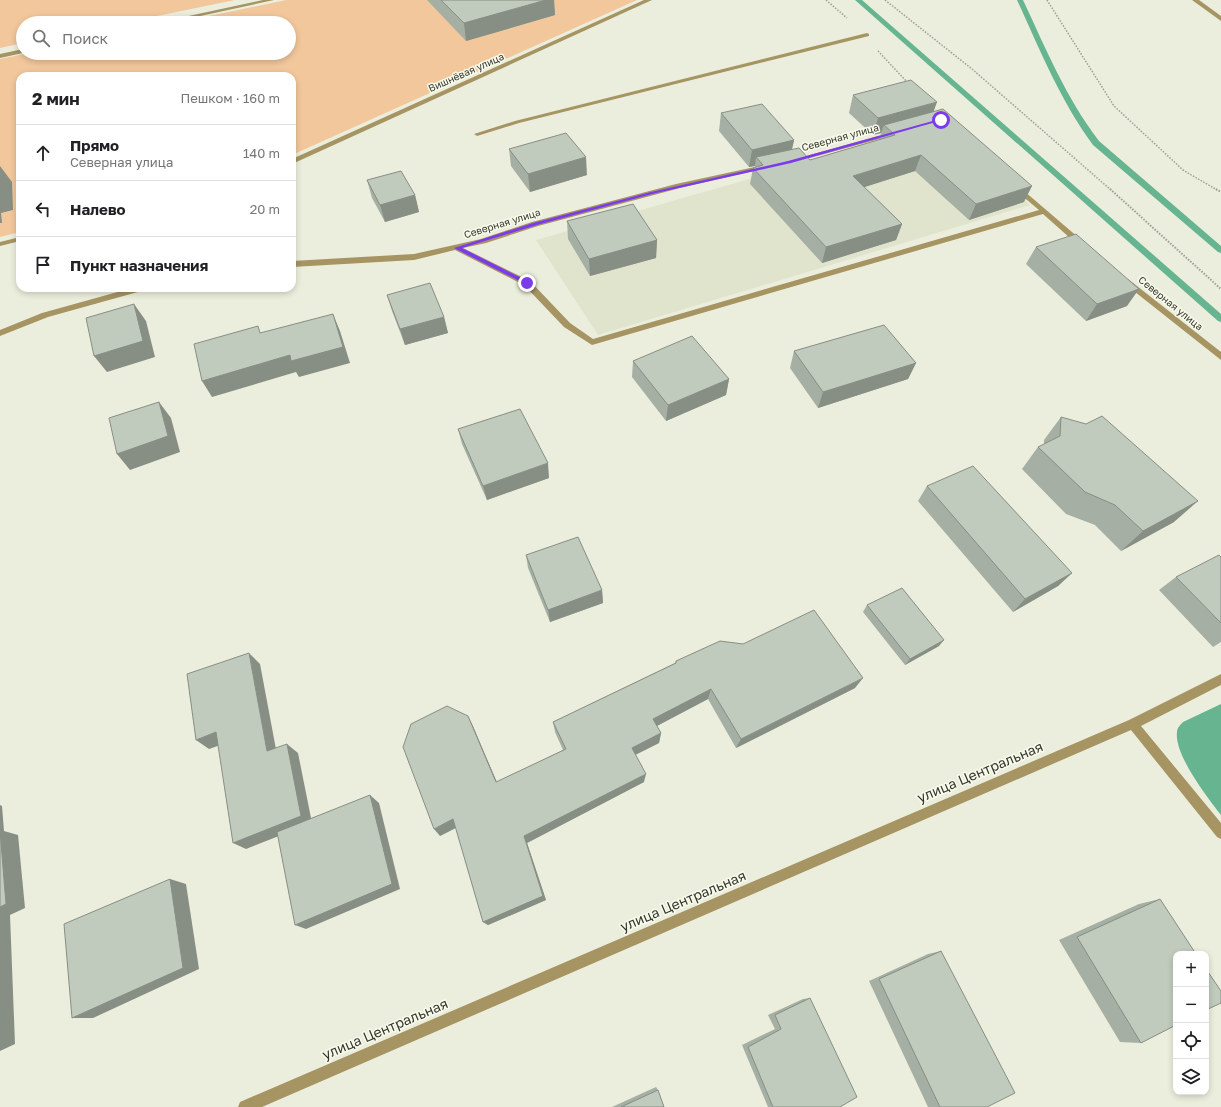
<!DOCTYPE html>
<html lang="ru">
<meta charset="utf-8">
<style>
body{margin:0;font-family:"Golos Text",sans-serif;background:#f6f6f6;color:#202124}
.controls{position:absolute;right:12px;bottom:12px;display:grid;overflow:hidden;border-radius:8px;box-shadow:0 2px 6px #0003}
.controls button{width:36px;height:36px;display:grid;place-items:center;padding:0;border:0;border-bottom:1px solid #e0e0e0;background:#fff;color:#202124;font:20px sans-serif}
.stop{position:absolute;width:12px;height:12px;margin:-9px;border:3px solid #7c3aed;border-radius:50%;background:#fff}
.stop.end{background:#7c3aed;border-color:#fff;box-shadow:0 1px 4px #0008}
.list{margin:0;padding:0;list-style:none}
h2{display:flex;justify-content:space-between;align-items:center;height:52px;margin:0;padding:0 16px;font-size:17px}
h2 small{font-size:13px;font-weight:400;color:#757577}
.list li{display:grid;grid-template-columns:26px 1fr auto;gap:12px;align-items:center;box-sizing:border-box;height:56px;padding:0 16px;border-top:1px solid #e0e0e0}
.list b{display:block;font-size:15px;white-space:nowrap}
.list p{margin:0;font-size:13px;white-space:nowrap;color:#757577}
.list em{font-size:13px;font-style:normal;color:#757577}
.icon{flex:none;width:22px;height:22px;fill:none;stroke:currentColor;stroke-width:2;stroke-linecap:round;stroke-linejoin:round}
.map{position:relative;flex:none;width:1221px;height:1107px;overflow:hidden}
.search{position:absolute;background:#fff;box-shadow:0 2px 6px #0003;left:16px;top:16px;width:280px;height:44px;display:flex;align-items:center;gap:10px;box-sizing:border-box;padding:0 14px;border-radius:22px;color:#757577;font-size:15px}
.panel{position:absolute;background:#fff;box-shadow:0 2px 6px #0003;left:16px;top:72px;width:280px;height:220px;border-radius:12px}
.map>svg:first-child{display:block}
</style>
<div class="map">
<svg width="1221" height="1107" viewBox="0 0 1221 1107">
<rect width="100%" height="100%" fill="#eceedd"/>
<path fill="#e1e4cc" d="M945 123 1030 205 598 335 536 240Z"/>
<g fill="#f2c79c">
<path d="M0 0H235L123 23H23V43L0 48Z"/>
<path d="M286 0H637L292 155V76H20V232L0 237V59L29 53H289V23H175Z"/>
</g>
<path fill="#67b590" d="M1221 704V815C1208 798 1174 755 1177 732 1177 728 1180 725 1183 722Z"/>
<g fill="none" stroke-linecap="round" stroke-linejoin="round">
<g fill="#67b590" fill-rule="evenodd">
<path d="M855 0H862L1221 314V322L1218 321Z"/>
<path d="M1017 0H1023C1046 49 1066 98 1099 141L1221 246V253L1218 252 1093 145C1060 100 1040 50 1017 0Z"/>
</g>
<g stroke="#9b9d91" stroke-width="1.5" stroke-dasharray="1.5 1.5" stroke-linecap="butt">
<path d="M826 0 847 18"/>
<path d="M885 0 972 69 1111 190"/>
<path d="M1047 0 1114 106 1183 170 1217 190"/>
<path d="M878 51 907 82"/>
</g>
<g stroke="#9b9d91" stroke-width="2" stroke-dasharray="1.5 1.5" stroke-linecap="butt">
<path d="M1110 189 1221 289"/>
<path d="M1216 189 1221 192"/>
</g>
<g fill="#a69462" fill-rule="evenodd">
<path d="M263 0H274L168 23H156Z"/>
<path d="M644 0H652L292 164V159Z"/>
<path d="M1192 0H1199L1221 16V21Z"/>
<path d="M867 33 869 34V36L519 123 477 136 474 134 515 121Z"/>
<path d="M23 49V53L0 58V54Z"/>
<path d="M892 132 894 133V135L795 162 792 160Z"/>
<path d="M764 165 766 166V168L680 188 538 226 486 243 463 248 530 281 570 323 593 339 1039 210 1014 189 1013 187 1017 185 1086 244 1085 246H1079L1043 214 592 345 564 327 524 285 455 250 414 260 292 267V261L414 254 481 239 532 222 676 184Z"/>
<path d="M20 237V241L0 246V242Z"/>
<path d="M1128 279 1221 352V360L1125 284 1124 282Z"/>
<path d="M132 288H146L145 290 48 317 0 336V330L42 313Z"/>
<path d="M1221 674V685L1141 726 1221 823V839L1217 837 1131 730 262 1107H238L240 1102 1129 720Z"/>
</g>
</g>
<g fill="#a6afa3">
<path d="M427 0H554L555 15 466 41Z"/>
<path d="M853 95 934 111 1024 202 969 220 915 171 864 187 902 224 896 240 822 263 750 184 753 168H755V166L749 167 719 131 721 113 794 140 792 149 810 160 879 140 881 133 873 135 849 113Z"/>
<path d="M509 149 587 175 530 192 511 166Z"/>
<path d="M367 180 415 195 419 212 385 222 372 198Z"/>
<path d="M567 221 657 240 656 258 590 276 568 239Z"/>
<path d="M1036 247 1127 306 1086 321 1026 264Z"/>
<path d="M387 295 444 317 448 333 405 345 392 311Z"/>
<path d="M794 351 916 363 908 379 818 408 790 368Z"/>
<path d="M633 361 729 379 726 395 666 421 632 377Z"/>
<path d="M1061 417 1174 522 1121 551 1095 525 1066 514 1022 469 1038 447 1044 445V440Z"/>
<path d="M458 429 549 478 487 500 462 444Z"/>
<path d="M927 486 1072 573 1058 586 1013 612 918 501Z"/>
<path d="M526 555 602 590 603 603 550 622 528 568Z"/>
<path d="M1221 557V642L1213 647 1159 590 1176 577Z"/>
<path d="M867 605 939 646 905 665 863 612Z"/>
<path d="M676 661 855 688 736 748 708 699 657 726 661 733 659 743 635 755 644 782 527 843 546 900 488 925 483 922 456 828 440 836 468 716 497 782 563 750 555 732 553 722 675 663Z"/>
<path d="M1160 899 1141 1043 1120 1042 1059 940 1139 904Z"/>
<path d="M941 951 987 1107H928L869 981 928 954Z"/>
<path d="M810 998 840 1107H768L742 1045 775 1029 768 1015 803 999Z"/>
<path d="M656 1087 658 1090 664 1107H612Z"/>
</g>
<g fill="#878e84">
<path d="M546 0H554L555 15 466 41 464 23Z"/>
<path d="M937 102 931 119 884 125 881 133 873 135 878 118Z"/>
<path d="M794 140 790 158 756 157 755 166 749 167 752 150Z"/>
<path d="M921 155 915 171 849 192 853 176Z"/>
<path d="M586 157 587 175 530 192 528 174Z"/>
<path d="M0 166 12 182 13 210 1 213 2 223H0Z"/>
<path d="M1032 186 1024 202 969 220 976 204Z"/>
<path d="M415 195 419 212 385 222 380 205Z"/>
<path d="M902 224 896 240 822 263 826 247Z"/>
<path d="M657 240 656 258 590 276 589 259Z"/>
<path d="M1139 289 1127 306 1086 321 1097 304Z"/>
<path d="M134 304 146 321 155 357 107 372 94 356Z"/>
<path d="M333 314 340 331 350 363 299 377 296 372 212 397 202 381Z"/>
<path d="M444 317 448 333 405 345 400 329Z"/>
<path d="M916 363 908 379 818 408 823 392Z"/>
<path d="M729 379 726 395 666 421 668 405Z"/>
<path d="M159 402 171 418 180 452 130 470 117 454Z"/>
<path d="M548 463 549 478 487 500 483 486Z"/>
<path d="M1198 501 1174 522 1121 551 1143 531Z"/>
<path d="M1072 573 1058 586 1013 612 1025 599Z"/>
<path d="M602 590 603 603 550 622 548 610Z"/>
<path d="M944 640 939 646 905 665 910 659Z"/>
<path d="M249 653 260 664 278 760 267 751Z"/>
<path d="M863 678 855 688 736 748 741 739Z"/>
<path d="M711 689 708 699 651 729 653 719Z"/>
<path d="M468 716 473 726 500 790 496 782Z"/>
<path d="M216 732 229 742 209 749 196 740Z"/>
<path d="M661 733 659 743 631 757 632 748Z"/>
<path d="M287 744 298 753 312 823 246 849 233 843Z"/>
<path d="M646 774 644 782 527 843 546 900 488 925 483 922 524 836Z"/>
<path d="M370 795 379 803 400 889 306 929 295 925Z"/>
<path d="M0 805 2 806 4 831 18 835 25 908 10 915 15 1044 0 1051Z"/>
<path d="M453 819 459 826 440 836 434 829Z"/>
<path d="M170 879 186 884 199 969 93 1018H72Z"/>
</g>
<g fill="#c1cbbd" stroke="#878e84">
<path d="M441 0H546L464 23Z"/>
<path d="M911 80 937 102 878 118 853 95Z"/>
<path d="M762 104 794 140 752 150 721 113Z"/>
<path d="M943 109 1032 186 976 204 921 155 853 176 902 224 826 247 753 168 763 165 756 157 799 148 810 160 895 135 884 125Z"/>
<path d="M566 133 586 157 528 174 509 149Z"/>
<path d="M401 171 415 195 380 205 367 180Z"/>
<path d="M633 204 657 240 589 259 567 221Z"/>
<path d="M1076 234 1139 289 1097 304 1036 247Z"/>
<path d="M430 283 444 317 400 329 387 295Z"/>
<path d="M134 304 143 341 94 356 86 318Z"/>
<path d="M333 314 343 347 291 361 290 355 202 381 194 344 258 326 260 333Z"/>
<path d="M884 325 916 363 823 392 794 351Z"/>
<path d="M692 336 729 379 668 405 633 361Z"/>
<path d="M159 402 168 436 117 454 109 418Z"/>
<path d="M520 409 548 463 483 486 458 429Z"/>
<path d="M1102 416 1198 501 1143 531 1115 505 1085 492 1038 447 1060 436 1061 417 1086 424Z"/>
<path d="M973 466 1072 573 1025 599 927 486Z"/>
<path d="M578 537 602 590 548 610 526 555Z"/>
<path d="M1219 555 1221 557V623L1176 577Z"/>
<path d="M902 588 944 640 910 659 867 605Z"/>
<path d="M814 610 863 678 741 739 711 689 653 719 661 733 632 748 646 774 524 836 543 896 483 922 453 819 434 829 403 747 411 724 447 706 468 716 496 782 566 749 553 722 676 663V661L720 641 743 644Z"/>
<path d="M249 653 267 751 287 744 301 816 233 843 216 732 196 740 187 674Z"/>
<path d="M370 795 392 884 295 925 277 832Z"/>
<path d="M0 830 6 904 0 907Z"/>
<path d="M170 879 183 968 72 1018 64 924Z"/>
<path d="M1160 899 1196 954H1176V1025L1141 1043 1077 937Z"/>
<path d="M941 951 1015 1093 987 1107H940L879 979Z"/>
<path d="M1206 969 1221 991V1003L1206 1010Z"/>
<path d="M810 998 857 1097 840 1107H773L748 1047 781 1029 775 1015Z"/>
<path d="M658 1090 664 1107H621Z"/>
</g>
<path fill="#7c3aed" d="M940 119 943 120 791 163 652 194 537 225 462 248 529 282 530 283 527 285 454 248 533 223 651 192 788 161Z"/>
<g text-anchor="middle" stroke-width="3" stroke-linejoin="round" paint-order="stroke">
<g font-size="10" fill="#353630" stroke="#f9fbea">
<text transform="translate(466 72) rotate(-24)" y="4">Вишнёвая улица</text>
<text transform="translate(840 137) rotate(-15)" y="4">Северная улица</text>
<text transform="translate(502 223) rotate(-17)" y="4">Северная улица</text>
<text transform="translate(1171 303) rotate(39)" y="4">Северная улица</text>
</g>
<g font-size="14" fill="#353630" stroke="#f9fbea">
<text transform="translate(980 772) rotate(-23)" y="5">улица Центральная</text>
<text transform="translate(683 901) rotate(-23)" y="5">улица Центральная</text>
<text transform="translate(385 1029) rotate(-23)" y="5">улица Центральная</text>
</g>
</g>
</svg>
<div class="controls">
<button>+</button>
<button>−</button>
<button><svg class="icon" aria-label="locate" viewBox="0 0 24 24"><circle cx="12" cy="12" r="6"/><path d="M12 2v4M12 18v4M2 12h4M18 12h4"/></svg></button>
<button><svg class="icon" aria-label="layers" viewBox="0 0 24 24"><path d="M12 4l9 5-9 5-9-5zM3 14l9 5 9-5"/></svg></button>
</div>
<div class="stop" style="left:941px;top:120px"></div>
<div class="stop end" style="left:527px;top:283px"></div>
<div class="search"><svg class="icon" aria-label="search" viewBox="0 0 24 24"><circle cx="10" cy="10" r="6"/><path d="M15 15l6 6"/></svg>Поиск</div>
<section class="panel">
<h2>2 мин<small>Пешком · 160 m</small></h2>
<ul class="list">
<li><svg class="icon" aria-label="ahead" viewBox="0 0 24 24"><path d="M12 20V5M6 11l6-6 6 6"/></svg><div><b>Прямо</b><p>Северная улица</p></div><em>140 m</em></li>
<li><svg class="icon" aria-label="left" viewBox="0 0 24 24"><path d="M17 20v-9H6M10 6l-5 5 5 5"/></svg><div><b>Налево</b></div><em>20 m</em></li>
<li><svg class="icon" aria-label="arrive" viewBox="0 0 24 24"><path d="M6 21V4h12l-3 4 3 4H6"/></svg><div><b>Пункт назначения</b></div></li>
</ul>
</section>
</div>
